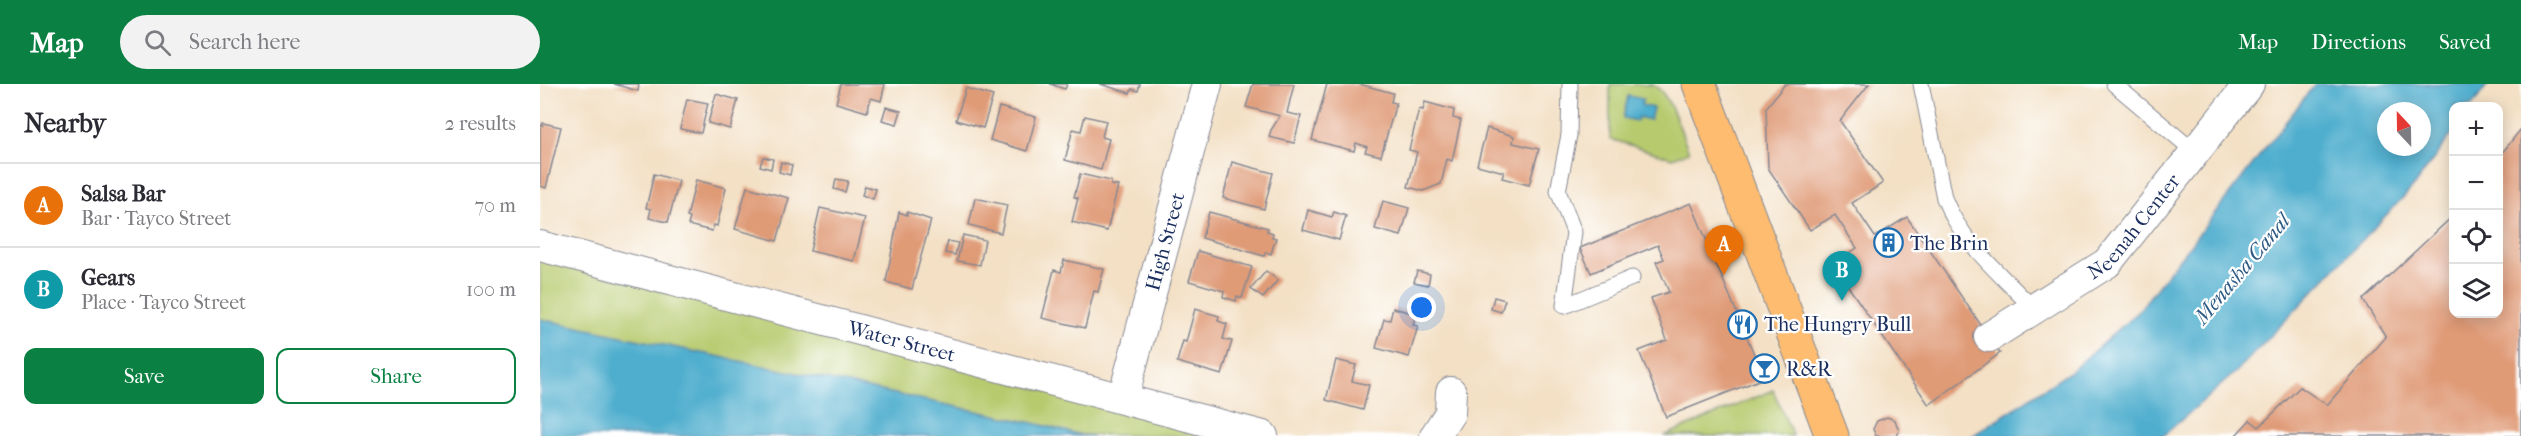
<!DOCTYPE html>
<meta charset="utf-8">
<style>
body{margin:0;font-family:"IM FELL French Canon",serif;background:#f2f2f3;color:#2b2b33}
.controls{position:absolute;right:18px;top:18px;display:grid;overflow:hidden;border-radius:12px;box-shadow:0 3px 15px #0003}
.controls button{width:54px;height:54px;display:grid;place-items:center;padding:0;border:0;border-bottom:2px solid #e1e1e2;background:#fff;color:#2b2b33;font:30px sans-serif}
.compass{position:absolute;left:1837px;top:18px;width:54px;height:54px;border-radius:50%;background:#fff;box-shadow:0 3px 15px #0003;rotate:338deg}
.you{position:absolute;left:882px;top:224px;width:21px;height:21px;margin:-15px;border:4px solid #fff;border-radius:50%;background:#1a73e8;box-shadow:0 0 0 9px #1a73e833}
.badge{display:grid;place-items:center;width:39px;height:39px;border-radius:50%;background:#0b8043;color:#fff;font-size:20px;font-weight:700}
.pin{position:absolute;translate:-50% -50px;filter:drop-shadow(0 2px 3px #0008)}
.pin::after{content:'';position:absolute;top:32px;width:21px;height:18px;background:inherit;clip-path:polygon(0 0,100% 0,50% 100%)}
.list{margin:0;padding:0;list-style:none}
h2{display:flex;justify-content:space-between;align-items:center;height:78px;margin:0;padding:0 24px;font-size:26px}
h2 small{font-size:20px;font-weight:400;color:#7c7c81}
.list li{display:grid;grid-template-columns:39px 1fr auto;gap:18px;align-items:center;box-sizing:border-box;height:84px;padding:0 24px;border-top:2px solid #e1e1e2}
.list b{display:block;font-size:22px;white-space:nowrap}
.list p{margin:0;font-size:20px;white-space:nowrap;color:#7c7c81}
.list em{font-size:20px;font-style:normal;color:#7c7c81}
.actions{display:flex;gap:12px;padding:18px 24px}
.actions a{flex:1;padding:14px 0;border:2px solid #0b8043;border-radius:12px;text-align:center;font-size:21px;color:#0b8043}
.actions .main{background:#0b8043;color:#fff}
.icon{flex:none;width:33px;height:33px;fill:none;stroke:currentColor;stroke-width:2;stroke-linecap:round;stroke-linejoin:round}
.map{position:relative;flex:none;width:1981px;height:352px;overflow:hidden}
header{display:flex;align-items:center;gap:36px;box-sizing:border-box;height:84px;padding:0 30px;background:#0b8043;color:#fff}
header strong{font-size:28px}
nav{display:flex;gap:33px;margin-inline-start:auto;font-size:21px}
.search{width:420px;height:54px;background:#f2f2f3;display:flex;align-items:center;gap:15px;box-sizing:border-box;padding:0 21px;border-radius:33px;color:#7c7c81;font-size:22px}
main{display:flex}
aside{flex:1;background:#fff}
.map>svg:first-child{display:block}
</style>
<header>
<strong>Map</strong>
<div class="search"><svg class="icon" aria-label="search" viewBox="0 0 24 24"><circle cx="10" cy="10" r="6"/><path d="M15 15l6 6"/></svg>Search here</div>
<nav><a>Map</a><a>Directions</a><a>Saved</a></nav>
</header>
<main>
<aside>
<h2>Nearby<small>2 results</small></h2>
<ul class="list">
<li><span class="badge" style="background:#e8710a">A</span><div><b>Salsa Bar</b><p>Bar · Tayco Street</p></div><em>70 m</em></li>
<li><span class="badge" style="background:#0f9aa8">B</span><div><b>Gears</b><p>Place · Tayco Street</p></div><em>100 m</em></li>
</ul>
<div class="actions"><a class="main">Save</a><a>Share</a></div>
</aside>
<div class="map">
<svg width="1981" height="352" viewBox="0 0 1981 352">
<rect width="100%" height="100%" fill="#fff"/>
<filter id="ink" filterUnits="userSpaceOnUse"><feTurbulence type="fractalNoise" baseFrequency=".0167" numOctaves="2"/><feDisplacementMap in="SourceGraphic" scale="12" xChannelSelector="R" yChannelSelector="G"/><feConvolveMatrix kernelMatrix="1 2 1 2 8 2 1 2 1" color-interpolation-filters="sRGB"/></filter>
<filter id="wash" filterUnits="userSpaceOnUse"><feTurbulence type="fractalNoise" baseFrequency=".008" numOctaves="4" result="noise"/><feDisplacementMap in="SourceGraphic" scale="24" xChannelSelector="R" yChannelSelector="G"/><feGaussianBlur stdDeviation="1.35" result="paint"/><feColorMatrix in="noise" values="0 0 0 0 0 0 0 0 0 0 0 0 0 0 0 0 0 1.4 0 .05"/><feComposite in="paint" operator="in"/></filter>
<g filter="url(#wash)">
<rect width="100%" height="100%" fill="#f3e0c5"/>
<g fill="#b7ca6e" stroke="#697c66" stroke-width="1.5">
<path d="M1070 0C1082 0 1102 0 1113 1 1130 8 1142 51 1149 68L1132 74 1070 55Z"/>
<path d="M0 174 678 352 541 351 493 339 0 235Z"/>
<path d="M1233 306 1253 352H1124Z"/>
</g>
<g fill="#4faece" stroke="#356e96" stroke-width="1.5" fill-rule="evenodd">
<path d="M1775 0H1948L1932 22H1914L1913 48 1874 102 1697 287 1623 352H1432L1530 288 1597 229ZM1846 27H1882V63H1846Z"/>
<path d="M1088 12 1103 15 1101 21 1113 24 1110 36 1098 33 1097 37 1083 34Z"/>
<path d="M0 235 493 339 541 351 553 352H0Z"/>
</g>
<g id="blocks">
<g fill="#df9a76">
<path d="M74 0H99L98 7Z"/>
<path d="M301 0H345L341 17 331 14 327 28 296 19Z"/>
<path d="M510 0H527L525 5Z"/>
<path d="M560 0H600L598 7 592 5 590 9Z"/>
<path d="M713 0H754L747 29 761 32 754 59 729 53 731 46 740 32 706 23Z"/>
<path d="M787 0H819L853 9 851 18 856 19 841 72 825 68 827 63 816 59 814 67 772 56Z"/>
<path d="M1245 0H1329L1300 37 1343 99 1312 119 1335 153 1367 133 1460 269 1389 321 1293 180 1317 164 1295 131 1270 146 1228 84 1226 24Z"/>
<path d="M426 4 453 12 443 44 416 36Z"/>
<path d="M176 10 198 16 190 45 168 39Z"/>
<path d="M147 15 168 19 161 49 140 45Z"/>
<path d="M885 18 914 26 913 34 921 36 912 77 907 75 901 100 883 107 868 103 877 68 869 66 879 25 883 26Z"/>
<path d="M346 23 361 27 357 40 342 36Z"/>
<path d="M459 23 496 33 487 67 450 56Z"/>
<path d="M545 32 566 37 562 53 569 55 561 86 525 76 533 45 541 47Z"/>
<path d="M3 39 21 43 6 104 0 102V41L2 42Z"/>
<path d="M947 44 974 52 973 59 999 65 989 101 962 94 964 88 937 81Z"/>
<path d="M1981 45V352H1695L1710 336 1719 343 1760 303 1787 321 1846 253 1823 216 1914 131V230H1958V74Z"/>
<path d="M223 73 233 75 231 85 220 82Z"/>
<path d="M241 78 252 81 250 91 239 88Z"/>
<path d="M692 78 733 89 724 125 683 114Z"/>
<path d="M114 90 139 97 128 138 109 134 111 125 106 124Z"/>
<path d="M540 90 571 97V101L578 102 567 147 532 138 538 114 534 113Z"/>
<path d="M296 95 308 97 305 108 294 105Z"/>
<path d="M156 96 186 104 177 142 174 141 172 147 148 141 150 134 147 133Z"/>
<path d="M325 102 336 105 333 115 322 111Z"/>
<path d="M207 103 249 114 237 157 195 145Z"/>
<path d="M435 114 467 121 461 149 429 141Z"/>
<path d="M843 117 869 124 861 152 835 145Z"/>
<path d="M1151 119 1224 294 1126 333 1099 267 1127 256 1111 214 1129 208 1116 178 1124 175 1118 161 1051 189 1040 164Z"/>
<path d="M280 124 325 134 314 177 270 167Z"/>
<path d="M768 126 792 133 794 128 806 132 799 156 763 146Z"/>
<path d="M359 128 367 131V128L391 136 372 205 346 198Z"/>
<path d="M669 128 728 144 727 147 733 149 732 153 736 154 731 170 726 168 724 172 662 154Z"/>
<path d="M423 151 445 156 440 181 417 177Z"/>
<path d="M408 157 418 159 415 171 405 169Z"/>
<path d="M658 167 712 183 702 214 697 212 696 217 683 213 684 207 649 197Z"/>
<path d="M524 176 564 185 558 208 554 207 545 244 502 234 514 186 521 188Z"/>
<path d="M726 187 738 196 723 214 711 205Z"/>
<path d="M877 187 890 190 888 201 874 198Z"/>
<path d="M954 213 965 216 961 228 951 225Z"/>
<path d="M853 224 876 230 873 241 878 242 869 273 836 264 844 235 850 236Z"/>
<path d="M655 225 679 232 678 237 687 240 683 255 692 257 682 291 637 278 643 257 646 258Z"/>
<path d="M796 276 816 281 812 297 829 301 823 326 786 316Z"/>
<path d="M1347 333 1355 336 1359 347 1357 352H1336L1333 345 1337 337Z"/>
</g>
</g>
</g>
<g filter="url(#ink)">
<use href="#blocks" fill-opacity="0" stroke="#878892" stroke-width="1.5"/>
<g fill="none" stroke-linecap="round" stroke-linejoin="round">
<defs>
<g id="service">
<path d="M1030 0 1029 51 1018 107 1034 148 1024 222 1092 194"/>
<path d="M1381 0 1404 114C1421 158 1462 192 1494 225"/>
<path d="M1574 0 1656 69"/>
</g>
<g id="minor">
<path id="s1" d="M0 162 723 352"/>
<path id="s2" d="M1449 253 1567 179 1709 0"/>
<path id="s3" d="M583 314 667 0"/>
<path d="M895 352 910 329 911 308"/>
</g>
<path id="primary" d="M1159 0 1292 352"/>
</defs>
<use href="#service" stroke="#878892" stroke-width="17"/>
<use href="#minor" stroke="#878892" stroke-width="32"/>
<use href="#primary" stroke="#878892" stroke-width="35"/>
<use href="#service" stroke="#fff" stroke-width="15"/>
<use href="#minor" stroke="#fff" stroke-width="30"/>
<use href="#primary" stroke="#fdbc70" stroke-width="33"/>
</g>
</g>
<defs>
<symbol id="building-ring" viewBox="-11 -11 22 22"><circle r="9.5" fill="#fff" stroke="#1f6fb2" stroke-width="1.5"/><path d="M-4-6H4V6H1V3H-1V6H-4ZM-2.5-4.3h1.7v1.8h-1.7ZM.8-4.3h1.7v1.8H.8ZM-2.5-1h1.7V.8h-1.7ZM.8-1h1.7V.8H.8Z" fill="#1f6fb2"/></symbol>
<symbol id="restaurant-ring" viewBox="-11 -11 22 22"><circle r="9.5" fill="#fff" stroke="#1f6fb2" stroke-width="1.5"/><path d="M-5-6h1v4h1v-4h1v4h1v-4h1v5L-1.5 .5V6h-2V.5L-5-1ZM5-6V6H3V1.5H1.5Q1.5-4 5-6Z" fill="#1f6fb2"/></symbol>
<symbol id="bar-ring" viewBox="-11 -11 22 22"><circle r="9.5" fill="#fff" stroke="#1f6fb2" stroke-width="1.5"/><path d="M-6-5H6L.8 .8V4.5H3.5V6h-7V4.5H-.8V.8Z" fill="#1f6fb2"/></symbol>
</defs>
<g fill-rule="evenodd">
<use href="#building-ring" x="1332" y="142" width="33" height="33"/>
<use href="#restaurant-ring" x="1186" y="224" width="33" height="33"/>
<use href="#bar-ring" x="1208" y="268" width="33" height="33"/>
</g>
<g text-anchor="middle" stroke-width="4.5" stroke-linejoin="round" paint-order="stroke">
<g font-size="20" fill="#1b2f5e" stroke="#fff">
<text dy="7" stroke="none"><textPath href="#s2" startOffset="184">Neenah Center</textPath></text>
<text dy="7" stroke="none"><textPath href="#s3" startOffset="162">High Street</textPath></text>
<text dy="7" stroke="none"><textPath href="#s1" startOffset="374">Water Street</textPath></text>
</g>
<g font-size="20" fill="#1b2f5e" stroke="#fff" text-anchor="start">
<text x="1370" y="166">The Brin</text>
<text x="1224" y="247">The Hungry Bull</text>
<text x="1246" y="292">R&amp;R</text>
</g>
<g font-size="21" font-style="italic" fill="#2d5b85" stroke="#fff">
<text transform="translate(1702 185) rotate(-50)" y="7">Menasha Canal</text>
</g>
</g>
</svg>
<div class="controls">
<button>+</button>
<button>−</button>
<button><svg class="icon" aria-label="locate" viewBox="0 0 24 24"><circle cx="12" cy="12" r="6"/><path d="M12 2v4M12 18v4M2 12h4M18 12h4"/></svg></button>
<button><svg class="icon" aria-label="layers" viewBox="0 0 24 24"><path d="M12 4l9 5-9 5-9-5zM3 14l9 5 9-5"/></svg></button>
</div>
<svg class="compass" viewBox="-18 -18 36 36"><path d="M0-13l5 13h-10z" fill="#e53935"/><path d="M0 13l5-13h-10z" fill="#7c7c81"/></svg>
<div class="you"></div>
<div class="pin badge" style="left:1184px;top:191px;background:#e8710a">A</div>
<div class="pin badge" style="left:1302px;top:217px;background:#0f9aa8">B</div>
</div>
</main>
